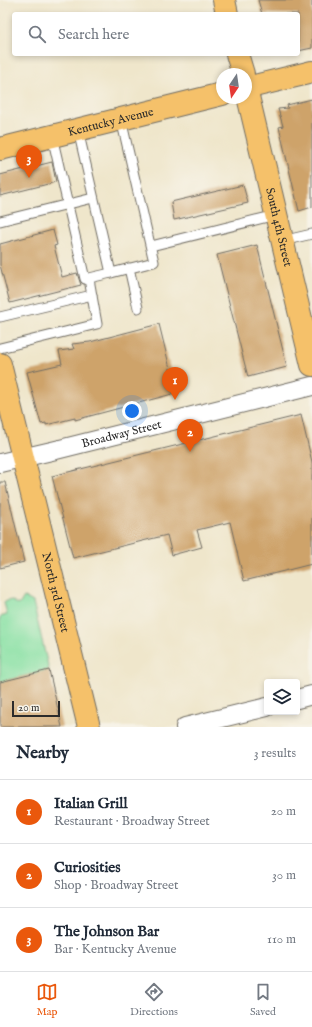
<!DOCTYPE html>
<meta charset="utf-8">
<style>
body{margin:0;font-family:"IM FELL English",serif;background:#f2f2f3;color:#1f2937}
.controls{position:absolute;right:12px;bottom:12px;display:grid;overflow:hidden;border-radius:4px;box-shadow:0 2px 6px #0003}
.controls button{width:36px;height:36px;display:grid;place-items:center;padding:0;border:0;border-bottom:1px solid #e0e1e3;background:#fff;color:#1f2937;font:20px sans-serif}
.compass{position:absolute;left:216px;top:68px;width:36px;height:36px;border-radius:50%;background:#fff;box-shadow:0 2px 6px #0003;rotate:193deg}
.scale{position:absolute;left:12px;bottom:10px;width:48px;box-sizing:border-box;padding-left:4px;border:2px solid #2b2b2b;border-top:0;font-size:11px;line-height:14px;white-space:nowrap;color:#2b2b2b;-webkit-text-stroke:3px #f7f3e8;paint-order:stroke}
.you{position:absolute;left:132px;top:411px;width:14px;height:14px;margin:-10px;border:3px solid #fff;border-radius:50%;background:#1a73e8;box-shadow:0 0 0 6px #1a73e833}
.badge{display:grid;place-items:center;width:26px;height:26px;border-radius:50%;background:#ea580c;color:#fff;font-size:13px;font-weight:700}
.pin{position:absolute;translate:-50% -33px;filter:drop-shadow(0 1px 2px #0008)}
.pin::after{content:'';position:absolute;top:21px;width:14px;height:12px;background:inherit;clip-path:polygon(0 0,100% 0,50% 100%)}
.list{margin:0;padding:0;list-style:none}
h2{display:flex;justify-content:space-between;align-items:center;height:52px;margin:0;padding:0 16px;font-size:17px}
h2 small{font-size:13px;font-weight:400;color:#747a83}
.list li{display:grid;grid-template-columns:26px 1fr auto;gap:12px;align-items:center;box-sizing:border-box;height:64px;padding:0 16px;border-top:1px solid #e0e1e3}
.list b{display:block;font-size:15px;white-space:nowrap}
.list p{margin:0;font-size:13px;white-space:nowrap;color:#747a83}
.list em{font-size:13px;font-style:normal;color:#747a83}
.icon{flex:none;width:22px;height:22px;fill:none;stroke:currentColor;stroke-width:2;stroke-linecap:round;stroke-linejoin:round}
.map{position:relative;flex:none;width:312px;height:727px;overflow:hidden}
.search{position:absolute;background:#fff;box-shadow:0 2px 6px #0003;left:12px;right:12px;top:12px;height:44px;display:flex;align-items:center;gap:10px;box-sizing:border-box;padding:0 14px;border-radius:4px;color:#747a83;font-size:15px}
.sheet{height:244px;background:#fff}
nav{display:flex;justify-content:space-around;align-items:center;box-sizing:border-box;height:56px;border-top:1px solid #e0e1e3;background:#fff;font-size:11px;color:#747a83}
nav a{display:grid;justify-items:center;gap:2px}
nav .on{color:#ea580c}
.map>svg:first-child{display:block}
</style>
<div class="map">
<svg width="312" height="727" viewBox="0 0 312 727">
<rect width="100%" height="100%" fill="#f7f3e8"/>
<filter id="ink" filterUnits="userSpaceOnUse"><feTurbulence type="fractalNoise" baseFrequency=".025" numOctaves="2"/><feDisplacementMap in="SourceGraphic" scale="8" xChannelSelector="R" yChannelSelector="G"/><feConvolveMatrix kernelMatrix="1 2 1 2 8 2 1 2 1" color-interpolation-filters="sRGB"/></filter>
<filter id="wash" filterUnits="userSpaceOnUse"><feTurbulence type="fractalNoise" baseFrequency=".012" numOctaves="4" result="noise"/><feDisplacementMap in="SourceGraphic" scale="16" xChannelSelector="R" yChannelSelector="G"/><feGaussianBlur stdDeviation="0.9" result="paint"/><feColorMatrix in="noise" values="0 0 0 0 0 0 0 0 0 0 0 0 0 0 0 0 0 1.4 0 .05"/><feComposite in="paint" operator="in"/></filter>
<g filter="url(#wash)">
<rect width="100%" height="100%" fill="#efe6cb"/>
<path fill="#89e1a5" stroke="#5a8668" d="M24 597 33 602 49 670 0 682V617L7 615 4 602 11 600 19 605Z"/>
<g id="blocks">
<g fill="#cea36b">
<path d="M258 0H312V48L298 51V14H262Z"/>
<path d="M312 99V207L299 211 279 127 283 126 278 109 288 108 287 105Z"/>
<path d="M52 162 56 182 0 196V175Z"/>
<path d="M243 185 248 203 174 220 171 202Z"/>
<path d="M53 230 57 245 54 246 62 277 77 273 81 285 10 303 0 265V244Z"/>
<path d="M257 245 287 367 248 377 217 255Z"/>
<path d="M159 324 176 393 75 420V418L46 425V423L41 424 27 372 62 364 59 351 74 349 72 344 90 342Z"/>
<path d="M301 415 312 462V564L244 581 230 522 197 530 202 547 172 555 167 535 73 558 52 476Z"/>
<path d="M0 482H5L24 562 0 568Z"/>
<path d="M49 670 62 727H0V682Z"/>
</g>
</g>
</g>
<g filter="url(#ink)">
<use href="#blocks" fill-opacity="0" stroke="#706c63" stroke-width="1"/>
<g fill="none" stroke-linecap="round" stroke-linejoin="round">
<defs>
<g id="service">
<path d="M78 130 111 273 154 262 121 119"/>
<path d="M52 136 85 279 111 273"/>
<path d="M0 221 93 198"/>
<path d="M282 241 312 234"/>
<path d="M151 246 276 215"/>
<path d="M129 268 138 308"/>
<path d="M0 317 92 295"/>
<path d="M0 348 97 324 89 279"/>
</g>
<g id="minor">
<path id="s1" d="M0 463 56 450 312 386"/>
<path d="M297 699 312 695"/>
<path d="M185 727 267 707"/>
</g>
<g id="primary">
<path d="M224 0 227 14"/>
<path d="M237 54 243 74"/>
<path id="s2" d="M246 88 312 365"/>
<path d="M246 88 312 72"/>
<path id="s3" d="M0 149 222 94"/>
<path id="s4" d="M0 364 89 727"/>
</g>
</defs>
<use href="#service" stroke="#706c63" stroke-width="11"/>
<use href="#minor" stroke="#706c63" stroke-width="20"/>
<use href="#primary" stroke="#706c63" stroke-width="24"/>
<use href="#service" stroke="#fff" stroke-width="9"/>
<use href="#minor" stroke="#fff" stroke-width="18"/>
<use href="#primary" stroke="#f5c16b" stroke-width="22"/>
</g>
</g>
<g text-anchor="middle" stroke-width="3" stroke-linejoin="round" paint-order="stroke">
<g font-size="12" fill="#2b2b2b" stroke="#f7f3e8">
<text dy="4" stroke="none"><textPath href="#s3" startOffset="114">Kentucky Avenue</textPath></text>
<text dy="4" stroke="none"><textPath href="#s2" startOffset="143">South 4th Street</textPath></text>
<text dy="4" stroke="none"><textPath href="#s1" startOffset="125">Broadway Street</textPath></text>
<text dy="4" stroke="none"><textPath href="#s4" startOffset="235">North 3rd Street</textPath></text>
</g>
</g>
</svg>
<div class="controls">
<button><svg class="icon" aria-label="layers" viewBox="0 0 24 24"><path d="M12 4l9 5-9 5-9-5zM3 14l9 5 9-5"/></svg></button>
</div>
<svg class="compass" viewBox="-18 -18 36 36"><path d="M0-13l5 13h-10z" fill="#e53935"/><path d="M0 13l5-13h-10z" fill="#747a83"/></svg>
<div class="scale">20 m</div>
<div class="you"></div>
<div class="pin badge" style="left:175px;top:400px">1</div>
<div class="pin badge" style="left:190px;top:452px">2</div>
<div class="pin badge" style="left:29px;top:178px">3</div>
<div class="search"><svg class="icon" aria-label="search" viewBox="0 0 24 24"><circle cx="10" cy="10" r="6"/><path d="M15 15l6 6"/></svg>Search here</div>
</div>
<section class="sheet">
<h2>Nearby<small>3 results</small></h2>
<ul class="list">
<li><span class="badge">1</span><div><b>Italian Grill</b><p>Restaurant · Broadway Street</p></div><em>20 m</em></li>
<li><span class="badge">2</span><div><b>Curiosities</b><p>Shop · Broadway Street</p></div><em>30 m</em></li>
<li><span class="badge">3</span><div><b>The Johnson Bar</b><p>Bar · Kentucky Avenue</p></div><em>110 m</em></li>
</ul>
</section>
<nav>
<a class="on"><svg class="icon" aria-label="map" viewBox="0 0 24 24"><path d="M3 6l6-2 6 2 6-2v14l-6 2-6-2-6 2zM9 4v14M15 6v14"/></svg>Map</a>
<a><svg class="icon" aria-label="directions" viewBox="0 0 24 24"><path d="M12 3l9 9-9 9-9-9zM9 14v-3h6M13 9l2 2-2 2"/></svg>Directions</a>
<a><svg class="icon" aria-label="saved" viewBox="0 0 24 24"><path d="M7 4h10v16l-5-4-5 4z"/></svg>Saved</a>
</nav>
